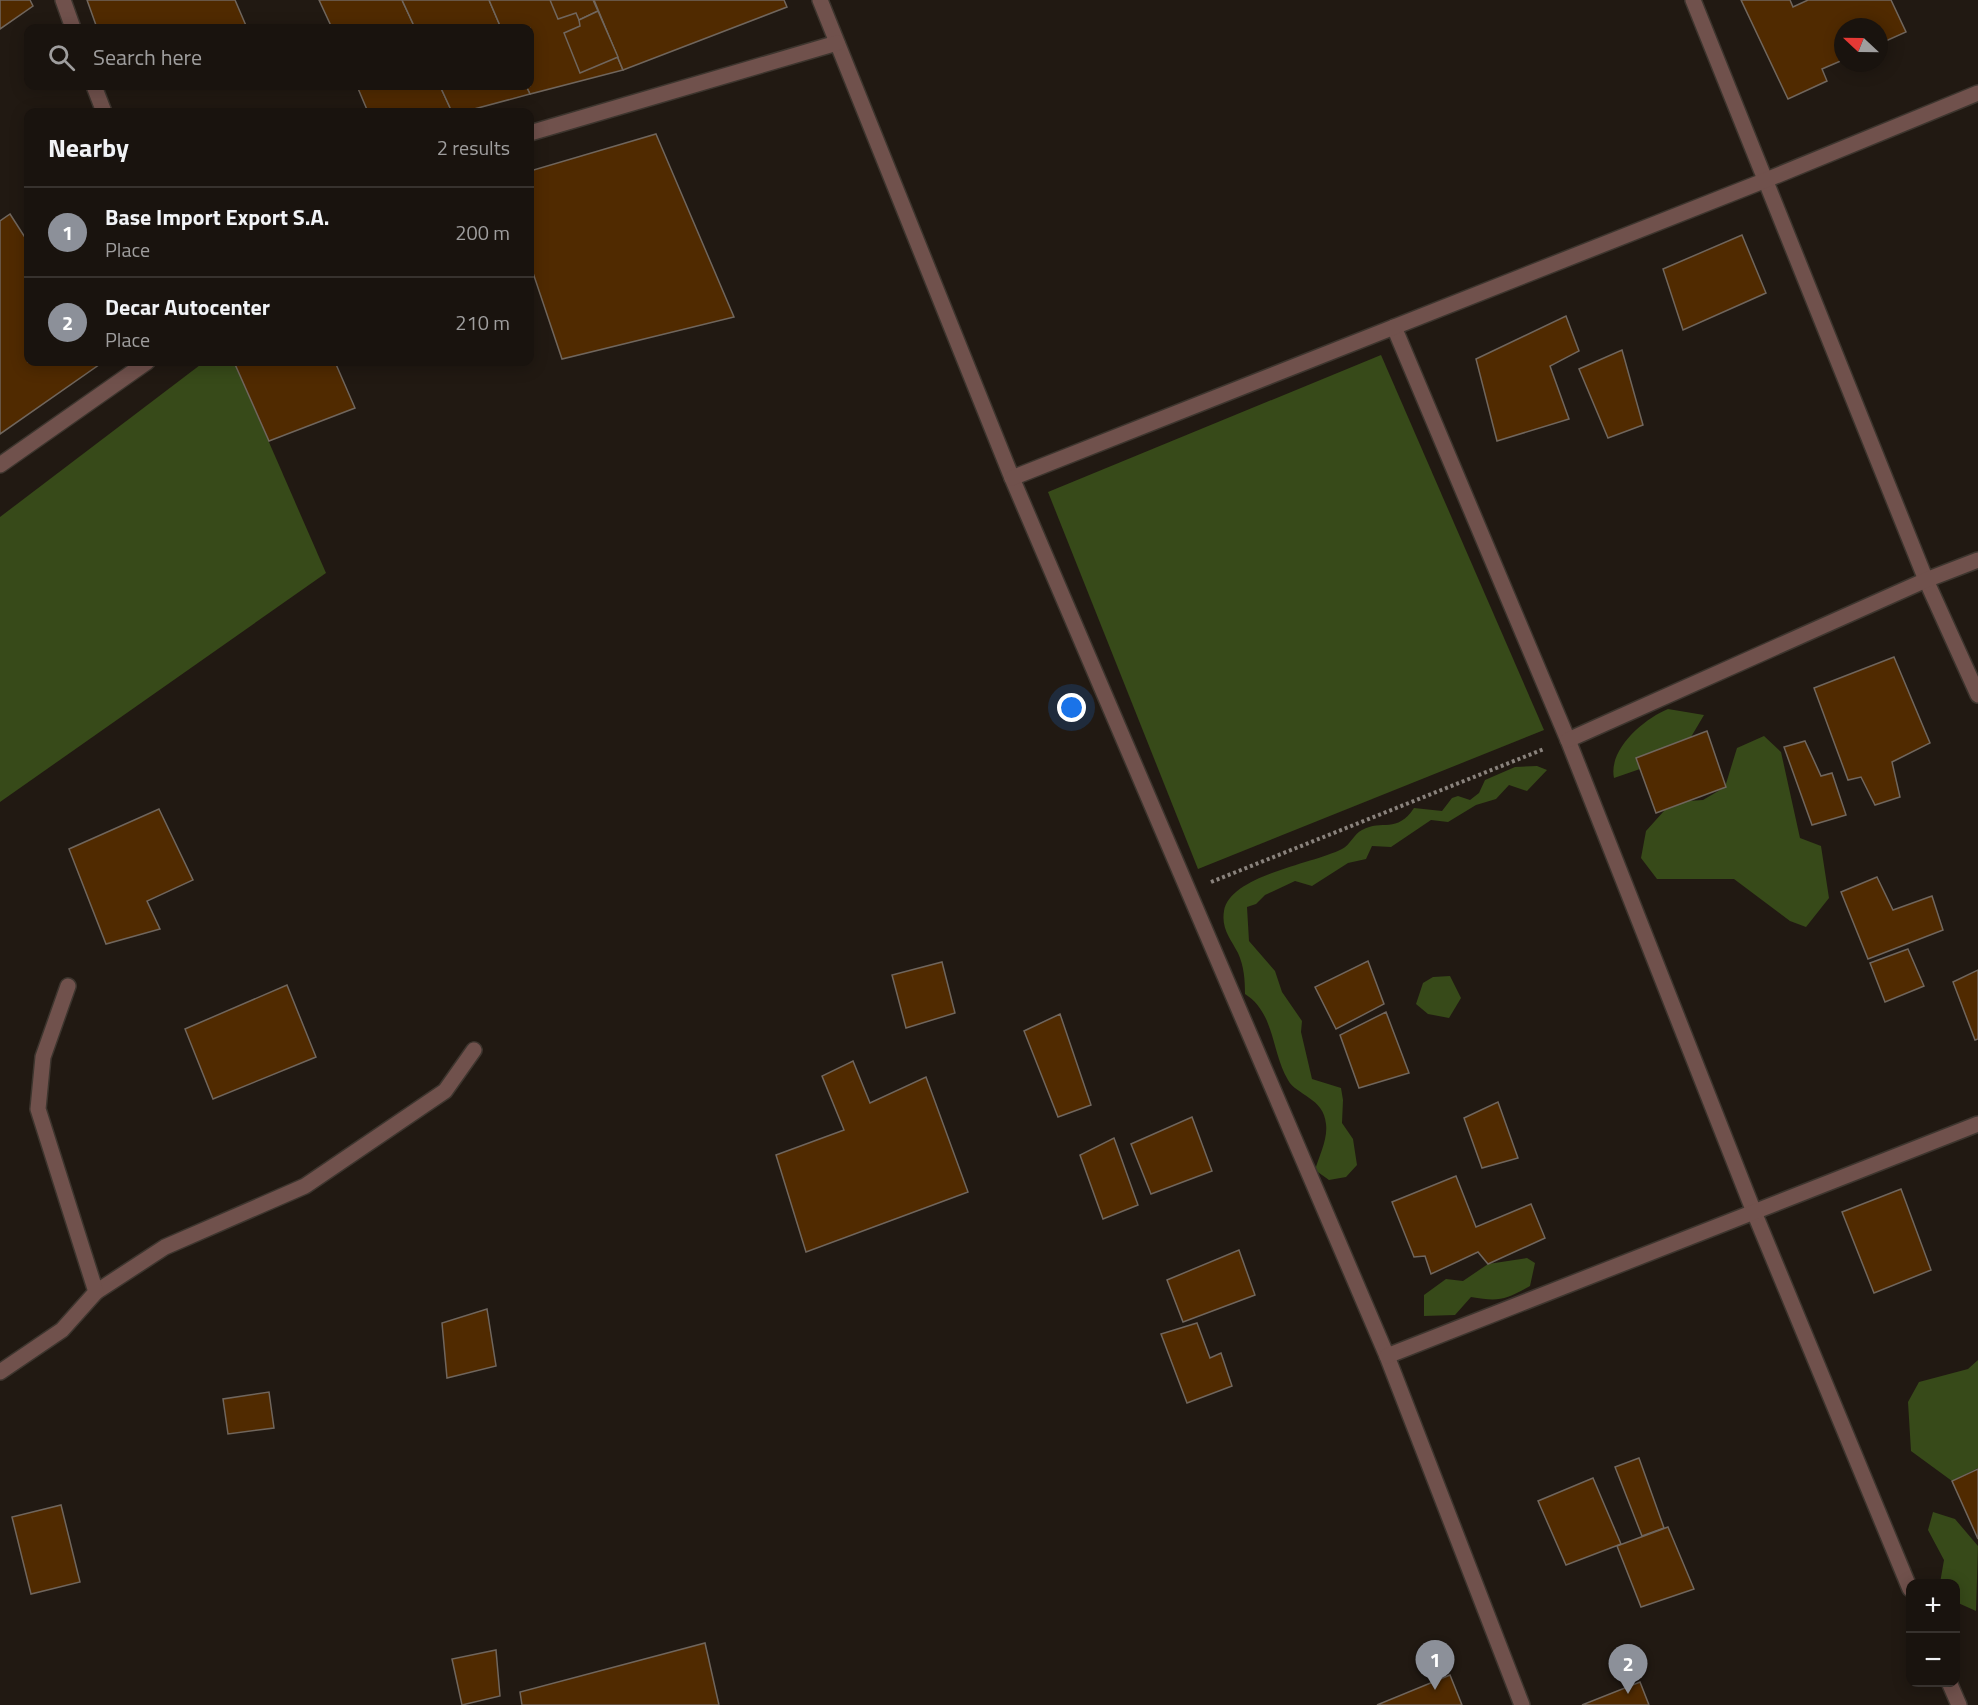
<!DOCTYPE html>
<meta charset="utf-8">
<style>
body{margin:0;font-family:"Titillium Web",sans-serif;background:#221c17;color:#f1f3f6}
.controls{position:absolute;right:18px;bottom:18px;display:grid;overflow:hidden;border-radius:12px;box-shadow:0 3px 15px #0003}
.controls button{width:54px;height:54px;display:grid;place-items:center;padding:0;border:0;border-bottom:2px solid #37322e;background:#19130e;color:#f1f3f6;font:30px sans-serif}
.compass{position:absolute;left:1834px;top:18px;width:54px;height:54px;border-radius:50%;background:#19130e;box-shadow:0 3px 15px #0003;rotate:292deg}
.you{position:absolute;left:1072px;top:708px;width:21px;height:21px;margin:-15px;border:4px solid #fff;border-radius:50%;background:#1a73e8;box-shadow:0 0 0 9px #1a73e833}
.badge{display:grid;place-items:center;width:39px;height:39px;border-radius:50%;background:#8c9099;color:#fff;font-size:20px;font-weight:700}
.pin{position:absolute;translate:-50% -50px;filter:drop-shadow(0 2px 3px #0008)}
.pin::after{content:'';position:absolute;top:32px;width:21px;height:18px;background:inherit;clip-path:polygon(0 0,100% 0,50% 100%)}
.list{margin:0;padding:0;list-style:none}
h2{display:flex;justify-content:space-between;align-items:center;height:78px;margin:0;padding:0 24px;font-size:26px}
h2 small{font-size:20px;font-weight:400;color:#9f9e9e}
.list li{display:grid;grid-template-columns:39px 1fr auto;gap:18px;align-items:center;box-sizing:border-box;height:90px;padding:0 24px;border-top:2px solid #37322e}
.list b{display:block;font-size:22px;white-space:nowrap}
.list p{margin:0;font-size:20px;white-space:nowrap;color:#9f9e9e}
.list em{font-size:20px;font-style:normal;color:#9f9e9e}
.icon{flex:none;width:33px;height:33px;fill:none;stroke:currentColor;stroke-width:2;stroke-linecap:round;stroke-linejoin:round}
.map{position:relative;flex:none;width:1978px;height:1705px;overflow:hidden}
.search{position:absolute;background:#19130e;box-shadow:0 3px 15px #0003;left:24px;top:24px;width:510px;height:66px;display:flex;align-items:center;gap:15px;box-sizing:border-box;padding:0 21px;border-radius:12px;color:#9f9e9e;font-size:22px}
.panel{position:absolute;background:#19130e;box-shadow:0 3px 15px #0003;left:24px;top:108px;width:510px;height:258px;border-radius:12px}
.map>svg:first-child{display:block}
</style>
<div class="map">
<svg width="1978" height="1705" viewBox="0 0 1978 1705">
<rect width="100%" height="100%" fill="#211912"/>
<g fill="#374a19">
<path d="M1381 355 1544 730 1198 869 1048 492Z"/>
<path d="M204 362H234L326 573 0 802V517Z"/>
<path d="M1668 709 1704 715 1691 737 1645 755 1640 769 1614 778C1608 749 1644 719 1668 709Z"/>
<path d="M1764 736 1781 752 1800 838 1821 846 1829 898 1806 927 1790 921 1734 879H1657L1641 858 1646 831 1672 802 1703 800 1725 787 1737 748Z"/>
<path d="M1537 766 1547 770 1527 791 1509 785 1496 799 1476 805 1448 822 1431 820 1391 847 1372 846 1366 859 1348 863 1312 886 1295 881 1265 895 1256 904 1247 907 1249 941 1275 971 1282 992 1302 1021 1301 1032 1312 1079 1341 1088 1343 1100 1342 1123 1353 1139 1357 1165 1346 1177 1329 1180 1315 1170C1319 1156 1328 1139 1326 1124 1324 1098 1296 1095 1288 1080 1271 1051 1275 1013 1245 994 1245 980 1244 966 1238 953 1231 939 1221 929 1224 911 1230 875 1313 864 1342 849 1350 845 1354 834 1362 830 1382 819 1397 834 1414 808L1442 811 1452 798 1458 796 1470 800 1479 793 1485 780 1515 767Z"/>
<path d="M1450 976 1461 998 1449 1018 1428 1014 1416 1004 1423 983 1433 977Z"/>
<path d="M1527 1258 1535 1263 1530 1286C1505 1300 1499 1302 1471 1297L1455 1315 1424 1316V1295L1446 1279 1463 1281 1488 1264Z"/>
<path d="M1978 1360V1468L1952 1481 1911 1451 1908 1402 1919 1382 1968 1369Z"/>
<path d="M1933 1512 1955 1519 1978 1546 1976 1611 1956 1602V1584L1940 1583 1944 1560 1928 1530Z"/>
</g>
<g fill="#502a00" stroke="#70665d" stroke-width="1.5">
<path d="M0 0H30L33 6 0 29Z"/>
<path d="M87 0H235L247 28H97Z"/>
<path d="M319 0H402L415 28H332Z"/>
<path d="M402 0H489L501 28H415Z"/>
<path d="M489 0H593L623 70 530 94 526 86H530V28H501Z"/>
<path d="M550 0H593L598 11 579 20 576 13 558 19Z"/>
<path d="M594 0H784L787 7 623 70Z"/>
<path d="M1741 0H1790L1793 7 1808 0H1891L1906 32 1879 44V27H1843V60L1822 69 1827 81 1788 99Z"/>
<path d="M598 11 618 57 580 73 564 33 580 26 579 20Z"/>
<path d="M357 86H440L452 112H368Z"/>
<path d="M440 86H526L530 94 463 112H452Z"/>
<path d="M656 134 734 317 562 359 530 264V171Z"/>
<path d="M10 214 28 242V362H103L0 434V221Z"/>
<path d="M1742 235 1766 293 1683 330 1663 269Z"/>
<path d="M1566 316 1579 351 1550 366 1569 419 1497 441 1476 359Z"/>
<path d="M1622 350 1643 425 1608 438 1579 369Z"/>
<path d="M234 362H335L355 408 269 441Z"/>
<path d="M1894 657 1930 743 1892 762 1900 797 1875 805 1861 777 1848 780 1814 688Z"/>
<path d="M1707 731 1726 787 1656 813 1636 758Z"/>
<path d="M1805 741 1821 776 1832 773 1846 815 1812 825 1784 747Z"/>
<path d="M159 809 193 880 147 901 160 929 106 944 69 849Z"/>
<path d="M1877 877 1893 910 1932 896 1943 930 1868 959 1841 892Z"/>
<path d="M1908 949 1924 986 1885 1002 1870 963Z"/>
<path d="M1368 961 1384 1004 1336 1029 1315 987Z"/>
<path d="M942 962 955 1013 906 1028 892 975Z"/>
<path d="M1978 970V1039L1975 1040 1953 982Z"/>
<path d="M287 985 316 1057 213 1099 185 1029Z"/>
<path d="M1386 1012 1409 1073 1359 1088 1340 1035Z"/>
<path d="M1060 1014 1091 1105 1058 1117 1024 1031Z"/>
<path d="M853 1061 870 1103 926 1077 968 1192 806 1252 776 1155 844 1130 822 1076Z"/>
<path d="M1498 1102 1518 1158 1482 1168 1464 1118Z"/>
<path d="M1192 1117 1212 1171 1151 1194 1131 1144Z"/>
<path d="M1114 1138 1138 1205 1103 1219 1080 1155Z"/>
<path d="M1456 1176 1476 1227 1531 1204 1545 1238 1488 1264 1478 1252 1431 1274 1425 1256 1414 1257 1392 1202Z"/>
<path d="M1901 1189 1931 1270 1874 1293 1842 1212Z"/>
<path d="M1239 1250 1255 1295 1183 1322 1167 1280Z"/>
<path d="M487 1309 496 1366 447 1378 442 1323Z"/>
<path d="M1197 1323 1210 1358 1221 1353 1232 1386 1187 1403 1161 1334Z"/>
<path d="M269 1392 274 1428 228 1434 223 1399Z"/>
<path d="M1639 1458 1664 1528 1642 1536 1615 1467Z"/>
<path d="M1978 1469V1539L1952 1481Z"/>
<path d="M1593 1478 1621 1544 1566 1565 1538 1501Z"/>
<path d="M61 1505 80 1582 31 1594 12 1517Z"/>
<path d="M1668 1527 1694 1589 1641 1607 1617 1546Z"/>
<path d="M705 1643 719 1705H522L520 1692Z"/>
<path d="M496 1650 500 1696 462 1705 452 1659Z"/>
<path d="M1450 1675 1462 1705H1377Z"/>
<path d="M1640 1682 1649 1705H1582Z"/>
</g>
<g fill="none" stroke-linecap="round" stroke-linejoin="round">
<defs>
<g id="street">
<path d="M63 0 73 28"/>
<path d="M820 0 1012 478 1387 1356 1522 1705"/>
<path d="M1693 0 1926 580 1978 695"/>
<path d="M94 86 104 112"/>
<path d="M530 133 837 43"/>
<path d="M1394 327 1568 740 1754 1212 1910 1589"/>
<path d="M0 465 147 362"/>
<path d="M1012 478 1766 180 1978 93"/>
<path d="M1568 740 1926 580 1978 560"/>
<path d="M96 1292 165 1247 305 1186 445 1091 474 1050"/>
<path d="M1387 1356 1978 1124"/>
<path d="M0 1372 62 1330 96 1292 38 1109 43 1057 68 986"/>
<path d="M1949 1682 1959 1705"/>
</g>
</defs>
<use href="#street" stroke="#3d352e" stroke-width="18"/>
<path stroke="#8a837d" stroke-width="4" stroke-dasharray="3 3" stroke-linecap="butt" d="M1211 882 1544 749"/>
<use href="#street" stroke="#70514c" stroke-width="15"/>
</g>
</svg>
<div class="controls">
<button>+</button>
<button>−</button>
</div>
<svg class="compass" viewBox="-18 -18 36 36"><path d="M0-13l5 13h-10z" fill="#e53935"/><path d="M0 13l5-13h-10z" fill="#9f9e9e"/></svg>
<div class="you"></div>
<div class="pin badge" style="left:1435px;top:1690px">1</div>
<div class="pin badge" style="left:1628px;top:1694px">2</div>
<div class="search"><svg class="icon" aria-label="search" viewBox="0 0 24 24"><circle cx="10" cy="10" r="6"/><path d="M15 15l6 6"/></svg>Search here</div>
<section class="panel">
<h2>Nearby<small>2 results</small></h2>
<ul class="list">
<li><span class="badge">1</span><div><b>Base Import Export S.A.</b><p>Place</p></div><em>200 m</em></li>
<li><span class="badge">2</span><div><b>Decar Autocenter</b><p>Place</p></div><em>210 m</em></li>
</ul>
</section>
</div>
